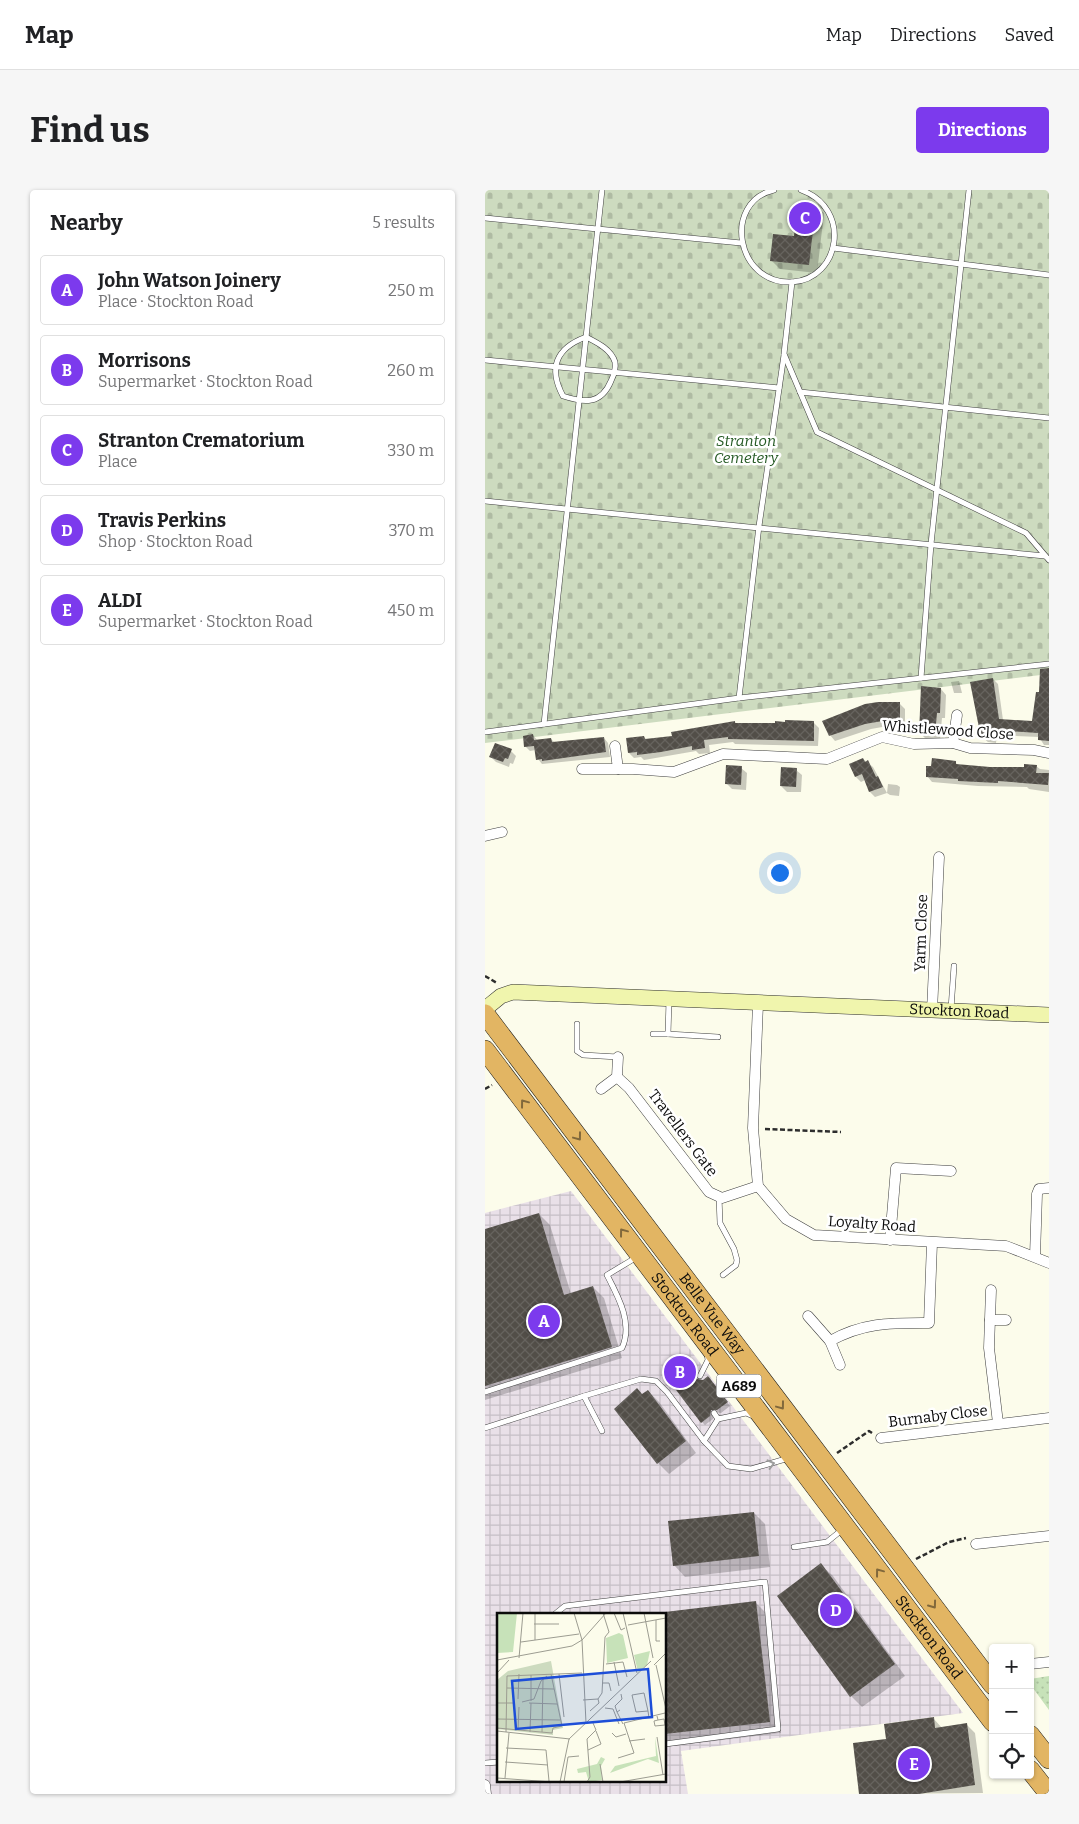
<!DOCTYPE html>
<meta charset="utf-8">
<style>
body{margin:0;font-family:Bitter,serif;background:#f6f6f6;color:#202124}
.controls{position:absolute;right:15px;bottom:15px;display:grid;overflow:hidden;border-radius:5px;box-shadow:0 1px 4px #0004}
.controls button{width:45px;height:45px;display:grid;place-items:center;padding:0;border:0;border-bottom:1px solid #e0e0e0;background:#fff;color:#202124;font:25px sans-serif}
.you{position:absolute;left:294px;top:682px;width:18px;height:18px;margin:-12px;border:4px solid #fff;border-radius:50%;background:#1a73e8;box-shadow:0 0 0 8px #1a73e833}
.badge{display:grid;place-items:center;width:32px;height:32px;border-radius:50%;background:#7c3aed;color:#fff;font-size:16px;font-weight:700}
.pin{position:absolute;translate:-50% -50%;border:2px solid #fff;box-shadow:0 1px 5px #0006}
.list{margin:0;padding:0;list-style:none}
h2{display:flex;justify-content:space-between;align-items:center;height:65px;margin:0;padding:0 20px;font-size:21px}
h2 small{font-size:16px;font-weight:400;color:#757577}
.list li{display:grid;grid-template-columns:32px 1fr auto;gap:15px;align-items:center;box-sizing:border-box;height:70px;margin:0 10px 10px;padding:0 10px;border:1px solid #e0e0e0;border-radius:5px}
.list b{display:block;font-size:19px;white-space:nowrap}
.list p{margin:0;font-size:16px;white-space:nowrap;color:#757577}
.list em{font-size:16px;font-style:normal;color:#757577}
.icon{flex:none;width:28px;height:28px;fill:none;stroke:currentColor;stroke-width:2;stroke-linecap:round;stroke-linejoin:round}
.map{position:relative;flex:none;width:564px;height:1604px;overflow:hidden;border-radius:5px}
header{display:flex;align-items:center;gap:30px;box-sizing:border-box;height:70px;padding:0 25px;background:#fff;border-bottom:1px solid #e0e0e0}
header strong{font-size:24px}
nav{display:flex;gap:28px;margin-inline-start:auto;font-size:18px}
.intro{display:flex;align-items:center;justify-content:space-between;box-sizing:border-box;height:120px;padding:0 30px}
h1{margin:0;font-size:35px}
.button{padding:12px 22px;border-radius:5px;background:#7c3aed;color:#fff;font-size:18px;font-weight:700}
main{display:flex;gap:30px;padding:0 30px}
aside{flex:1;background:#fff;border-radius:5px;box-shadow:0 1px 4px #0004}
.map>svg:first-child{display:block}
</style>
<header>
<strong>Map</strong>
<nav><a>Map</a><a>Directions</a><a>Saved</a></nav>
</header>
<div class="intro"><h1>Find us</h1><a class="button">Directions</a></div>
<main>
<aside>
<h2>Nearby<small>5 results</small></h2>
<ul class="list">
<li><span class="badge">A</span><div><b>John Watson Joinery</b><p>Place · Stockton Road</p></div><em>250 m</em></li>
<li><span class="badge">B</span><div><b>Morrisons</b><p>Supermarket · Stockton Road</p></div><em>260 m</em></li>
<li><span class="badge">C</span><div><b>Stranton Crematorium</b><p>Place</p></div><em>330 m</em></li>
<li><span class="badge">D</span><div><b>Travis Perkins</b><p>Shop · Stockton Road</p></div><em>370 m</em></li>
<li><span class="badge">E</span><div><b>ALDI</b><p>Supermarket · Stockton Road</p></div><em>450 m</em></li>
</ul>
</aside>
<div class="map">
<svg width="564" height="1604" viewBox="0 0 564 1604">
<defs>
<pattern id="industrial-grid" width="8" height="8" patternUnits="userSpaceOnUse" patternTransform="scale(1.25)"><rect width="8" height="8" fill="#e9e0e8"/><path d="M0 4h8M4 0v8" fill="none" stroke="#c6bfc6"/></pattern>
<pattern id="grass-dots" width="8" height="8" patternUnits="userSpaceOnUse" patternTransform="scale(1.25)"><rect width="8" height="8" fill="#c7e2b9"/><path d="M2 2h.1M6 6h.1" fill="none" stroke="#aac19e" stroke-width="1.8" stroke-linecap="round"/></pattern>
<pattern id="cemetery-stones" width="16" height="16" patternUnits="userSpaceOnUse" patternTransform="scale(1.25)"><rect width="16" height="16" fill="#cddbbf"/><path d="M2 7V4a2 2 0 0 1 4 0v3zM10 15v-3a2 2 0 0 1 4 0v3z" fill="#afbba3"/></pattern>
<pattern id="building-cross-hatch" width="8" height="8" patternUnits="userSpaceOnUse" patternTransform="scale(1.25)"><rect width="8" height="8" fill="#524e48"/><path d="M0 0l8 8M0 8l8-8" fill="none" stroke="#66635e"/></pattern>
</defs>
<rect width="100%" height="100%" fill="#fcfceb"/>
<path fill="url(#industrial-grid)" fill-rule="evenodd" d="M86 1001 478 1523 196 1561 203 1604H0V1023ZM14 1424H180V1590H14Z"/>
<path fill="url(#grass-dots)" d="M564 1486V1520L545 1494V1489Z"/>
<path fill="url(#cemetery-stones)" d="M0 0H564V484L0 553Z"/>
<g fill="#0003">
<path d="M330 15 339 23 332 83 295 79 286 70 310 47Z"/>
<path d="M556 484H564V555H559L554 547 512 545 511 553 503 552 497 547 508 489 513 494 518 530 548 532 555 503Z"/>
<path d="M474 491 477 503H469L466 492Z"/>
<path d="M456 499 461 505 460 528H457L455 550 441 549 435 543Z"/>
<path d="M415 514 420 519V533L386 539 350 551 345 545Z"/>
<path d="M250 532 252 534 329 533 334 538 333 556 250 554 248 552 224 555 225 563 214 564 211 561 159 570 156 567 149 568 144 563 142 549 159 547 162 550 188 547Z"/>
<path d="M48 545 52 550 66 549 70 553 119 548 123 553 125 567 57 574 53 569 51 560 45 561 40 556Z"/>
<path d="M26 561 31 566 28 574 25 573 24 577 11 572 5 566Z"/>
<path d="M378 569 388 577 402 603 403 594 412 595 415 597 414 606 405 605 402 603 390 607 385 602 380 590 376 592 371 587Z"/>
<path d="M470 572 473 575 482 576 540 579 551 576 555 579 564 580V602L544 599 542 597 493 596 447 592 442 586Z"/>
<path d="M256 578 262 583 261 600 247 599 241 593Z"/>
<path d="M311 580 317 585 316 602H302L296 596Z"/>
<path d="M54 1024 65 1035 86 1104 108 1097 119 1108 137 1168 0 1210V1040Z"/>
<path d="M204 1172 215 1186 214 1191H226L245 1216 236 1223 229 1222 228 1229 220 1235 217 1232Z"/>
<path d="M163 1201 174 1212 211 1263 184 1284 173 1273 158 1205Z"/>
<path d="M269 1323 280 1334 285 1377 200 1387 189 1375Z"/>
<path d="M336 1375 348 1386 420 1486 377 1517 366 1506Z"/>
<path d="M271 1413 282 1424 296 1543 180 1557V1424H172Z"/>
<path d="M448 1528 457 1538 481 1534 490 1543 498 1603 375 1604 403 1551Z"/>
</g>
<g fill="url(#building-cross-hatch)">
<path d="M313 11 331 14 324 75 285 71 288 44 309 46Z"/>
<path d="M564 478V551L553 550V543L507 540 506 548H496L485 492 508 488 514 529 547 531 551 502H554L555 479Z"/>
<path d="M436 496 456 498 455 523H452L450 545 434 544Z"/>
<path d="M393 512H415V528L380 534 344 546 337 531 380 514Z"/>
<path d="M300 530 329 531V551L243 549V547L219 550 220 558 207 560V556L176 562 152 565V562L143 563 141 548 159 546 160 549 187 546 186 542 250 531V533H290V531L300 532Z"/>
<path d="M48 544 49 550 66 548 67 552 119 547 121 562 57 571V569L51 570 49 556 39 557 38 546Z"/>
<path d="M10 553 27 559 23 569 20 568 18 572 4 567Z"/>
<path d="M378 568 380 572 383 570 391 587 393 586 398 597 384 602 377 584 370 587 364 574Z"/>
<path d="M447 568 471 571V574L505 577H539V574L552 575 551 583H564L563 595 513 591V593L473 591V589L441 587V576H446Z"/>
<path d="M241 575 257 576 256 595 240 594Z"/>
<path d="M296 577 312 578 311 597 295 596Z"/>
<path d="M54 1023 79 1105 108 1096 127 1157 0 1196V1039Z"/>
<path d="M201 1168 212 1182V1189L218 1190 223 1186 243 1212 232 1220H226L225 1226 216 1233 179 1184Z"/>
<path d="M152 1198 157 1204 163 1200 201 1251 172 1274 129 1219Z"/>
<path d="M269 1322 274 1366 188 1376 183 1331Z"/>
<path d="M336 1373 410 1474 365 1507 292 1406Z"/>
<path d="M271 1411 285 1532 180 1544V1422Z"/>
<path d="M449 1527 450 1538 482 1533 490 1595 434 1604H374L368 1553 401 1549 399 1534Z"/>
</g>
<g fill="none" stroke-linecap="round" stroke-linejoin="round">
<defs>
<g id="lane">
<path d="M289 0C237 12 251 95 307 92 356 89 367 18 316 0"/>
<path d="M0 28 256 53"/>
<path d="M348 58 564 85"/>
<path d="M307 92 299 164 332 242 541 343 564 370"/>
<path d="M101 147C111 152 126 159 130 172 131 178 129 185 126 191 116 215 99 213 78 206 63 178 71 158 101 147Z"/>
<path d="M0 170 294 198"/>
<path d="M315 202 564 228"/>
<path d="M0 311 560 366"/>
<path d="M436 488 446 354 484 0"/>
<path d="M254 508 274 336 299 165"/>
<path d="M59 534 117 0"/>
<path d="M0 542 254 508 564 474"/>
<path d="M184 810 183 844 233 847"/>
<path d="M466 819 469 776"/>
<path d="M92 834V861L98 865 133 867"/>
<path d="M168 844H183"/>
<path d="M234 1007 235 1033 249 1059 252 1070 251 1075 238 1085"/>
<path d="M215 1186 223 1170 222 1163"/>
<path d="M0 1202 137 1158C148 1134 134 1108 122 1085L152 1067"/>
<path d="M99 1206 156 1189 171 1191 182 1202 219 1251 243 1276 266 1279 304 1268"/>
<path d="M229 1223 233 1229 261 1223 268 1226"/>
<path d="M0 1238 99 1206 117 1241"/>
<path d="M219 1251 233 1229"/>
<path d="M309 1357 342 1352 358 1339"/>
<path d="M70 1424 80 1416 280 1392 293 1539 180 1554"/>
<path d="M0 1573 14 1572"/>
</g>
<g id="street">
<path d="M468 553 472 525"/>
<path d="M130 556 133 579"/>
<path d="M97 579H148L189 582 238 564 342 569 397 547 429 554 468 553 485 558 549 560 564 563"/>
<path d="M0 646 17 642"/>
<path d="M273 814 268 938 273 996 301 1029 329 1045 521 1056 564 1073"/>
<path d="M447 821 454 667"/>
<path d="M132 887 144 898 224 1002 237 1008 273 996"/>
<path d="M116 899 132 887 133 867"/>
<path d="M405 1050 411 978 466 981"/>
<path d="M550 1066 552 1004 554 999 564 998"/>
<path d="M506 1100 504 1158 513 1233"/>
<path d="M323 1126 345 1151 355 1175"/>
<path d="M505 1130H521"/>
<path d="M345 1151C379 1132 406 1133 444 1133L447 1053"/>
<path d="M396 1248 564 1228"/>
<path d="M491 1354 564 1346"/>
<path d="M545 1474 564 1472"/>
<path d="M0 1595 1 1604"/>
</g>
<g id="secondary">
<path id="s1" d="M0 819 16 806 28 802 564 825"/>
</g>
<g id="highway">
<path id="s2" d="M0 824 508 1495"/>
<path id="s3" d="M0 860 508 1532"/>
<path d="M545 1545 564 1569"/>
<path d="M545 1580 564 1604"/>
</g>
</defs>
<use href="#lane" stroke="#3e3e3e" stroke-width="6"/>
<use href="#street" stroke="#3e3e3e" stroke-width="11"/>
<use href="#secondary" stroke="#2d2d2d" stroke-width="16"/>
<use href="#highway" stroke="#1c1c1c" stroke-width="20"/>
<g stroke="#2d2d2d" stroke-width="2.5" stroke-dasharray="5 2.5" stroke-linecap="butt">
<path d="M0 786 12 793"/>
<path d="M0 899 7 895"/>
<path d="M280 939 356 942"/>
<path d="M352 1263 384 1241 387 1243"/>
<path d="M431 1369 464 1352 481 1348"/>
</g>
<use href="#lane" stroke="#fff" stroke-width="5"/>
<use href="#street" stroke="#fff" stroke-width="10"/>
<use href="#secondary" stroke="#f0f5ad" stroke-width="15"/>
<use href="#highway" stroke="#e2b563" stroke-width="19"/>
</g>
<defs><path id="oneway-chevron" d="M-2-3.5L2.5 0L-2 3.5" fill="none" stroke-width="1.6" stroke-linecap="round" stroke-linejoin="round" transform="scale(1.25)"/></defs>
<g stroke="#81683b">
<use href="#oneway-chevron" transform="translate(39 913) rotate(-127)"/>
<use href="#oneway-chevron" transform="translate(93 947) rotate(53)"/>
<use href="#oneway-chevron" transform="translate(138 1042) rotate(-127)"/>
<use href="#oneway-chevron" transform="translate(296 1216) rotate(53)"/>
<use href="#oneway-chevron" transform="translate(394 1382) rotate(-127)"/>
<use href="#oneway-chevron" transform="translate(448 1415) rotate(54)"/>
</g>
<use stroke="#9d9d9d" href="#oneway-chevron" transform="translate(286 1274) rotate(-14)"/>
<g text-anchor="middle" stroke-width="5" stroke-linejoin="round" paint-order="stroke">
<rect fill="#fff" stroke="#545454" stroke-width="1" x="231.5" y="1184.5" width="45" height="23" rx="4"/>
<g font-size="14" font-weight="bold" fill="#0b0b0b">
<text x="254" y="1201">A689</text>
</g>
<g font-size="15" font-style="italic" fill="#255a24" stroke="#fff">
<text x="261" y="256">Stranton<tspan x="261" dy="17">Cemetery</tspan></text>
</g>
<g font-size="15" fill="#0b0b0b" stroke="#fff">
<text transform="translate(463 540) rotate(4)" y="5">Whistlewood Close</text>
<text transform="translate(436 743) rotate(-88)" y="5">Yarm Close</text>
<text dy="5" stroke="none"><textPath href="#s1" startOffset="480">Stockton Road</textPath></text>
<text transform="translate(198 943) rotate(53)" y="5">Travellers Gate</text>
<text transform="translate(387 1034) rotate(4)" y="5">Loyalty Road</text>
<text dy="5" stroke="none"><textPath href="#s3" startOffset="331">Stockton Road</textPath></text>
<text dy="5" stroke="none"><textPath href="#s2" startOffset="376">Belle Vue Way</textPath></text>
<text transform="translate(453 1226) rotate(-7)" y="5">Burnaby Close</text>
<text dy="5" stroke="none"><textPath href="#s3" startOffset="736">Stockton Road</textPath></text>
</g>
</g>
<g transform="translate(12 1423)">
<rect width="169" height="169" fill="#fcfceb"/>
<path d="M153 38 150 52 141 59 137 42ZM158 124 162 150 151 146 113 160 118 153 159 143ZM104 144 108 146 104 153 105 167 92 169 89 159 81 160 80 156 100 151Z" fill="#c7e2b9"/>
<path d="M54 48 66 115 56 117V122L0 116V67L11 58Z" fill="#cddbbf"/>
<path d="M0 0H20L16 39 0 40ZM122 20 126 22 131 45 110 50 109 25Z" fill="#c7e2b9"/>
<path fill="none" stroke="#9c9c91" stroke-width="1" d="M117 0 124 17 128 15M126 0 140 60M147 0 156 45M159 7V28H163M37 11H62M131 12 169 5M38 27V0M24 29 82 21M22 45 26 0M0 47 75 33 85 27 77 0M117 49 122 73M109 51 126 49 130 64M157 52 169 40M159 52 169 96M0 60 12 47M62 61 67 104M105 70H112L114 78M10 75 57 76M21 86 22 61M86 87 101 86 105 80 108 24 112 19 106 0M34 88V62M25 89 37 86 44 68 50 63M0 90H17M32 90 60 91M108 95 116 96 122 111M123 97 120 99 126 111M93 98 102 90 101 86M151 98 147 80 135 82 139 99 151 98 152 105M120 99 118 93 125 86 124 81M160 103 161 107 167 106 168 112 158 113 157 108 161 107M0 106 63 107M89 110 85 27 109 0M0 115 55 120 56 115 65 113 54 61M21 117 22 94M0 118 73 126M9 119 10 63 85 60M33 119 34 90M45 119 46 66M115 120 119 124 129 121M160 124 166 162M132 128 148 126M9 135 49 137 52 168M91 137 104 131 99 118M121 145 137 140 127 110 168 100M8 149 51 152M103 151 106 169M0 165 55 169M8 165 12 120M63 169 72 126 154 48M67 169 71 144 82 143M90 169 93 164 90 126 99 117 96 110M123 169 169 161"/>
<path fill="#1d4ed8" fill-opacity="0.15" stroke="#1d4ed8" stroke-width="2.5" d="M151 56 155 104 19 116 15 68Z"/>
<rect width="169" height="169" fill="none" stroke="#0b0b0b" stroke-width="2.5"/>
</g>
</svg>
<div class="controls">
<button>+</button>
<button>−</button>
<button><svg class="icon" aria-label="locate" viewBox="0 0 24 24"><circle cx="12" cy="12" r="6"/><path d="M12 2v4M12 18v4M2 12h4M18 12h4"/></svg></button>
</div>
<div class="you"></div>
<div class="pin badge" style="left:59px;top:1131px">A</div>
<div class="pin badge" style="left:195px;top:1182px">B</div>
<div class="pin badge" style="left:320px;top:28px">C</div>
<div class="pin badge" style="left:351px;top:1420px">D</div>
<div class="pin badge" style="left:429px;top:1574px">E</div>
</div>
</main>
